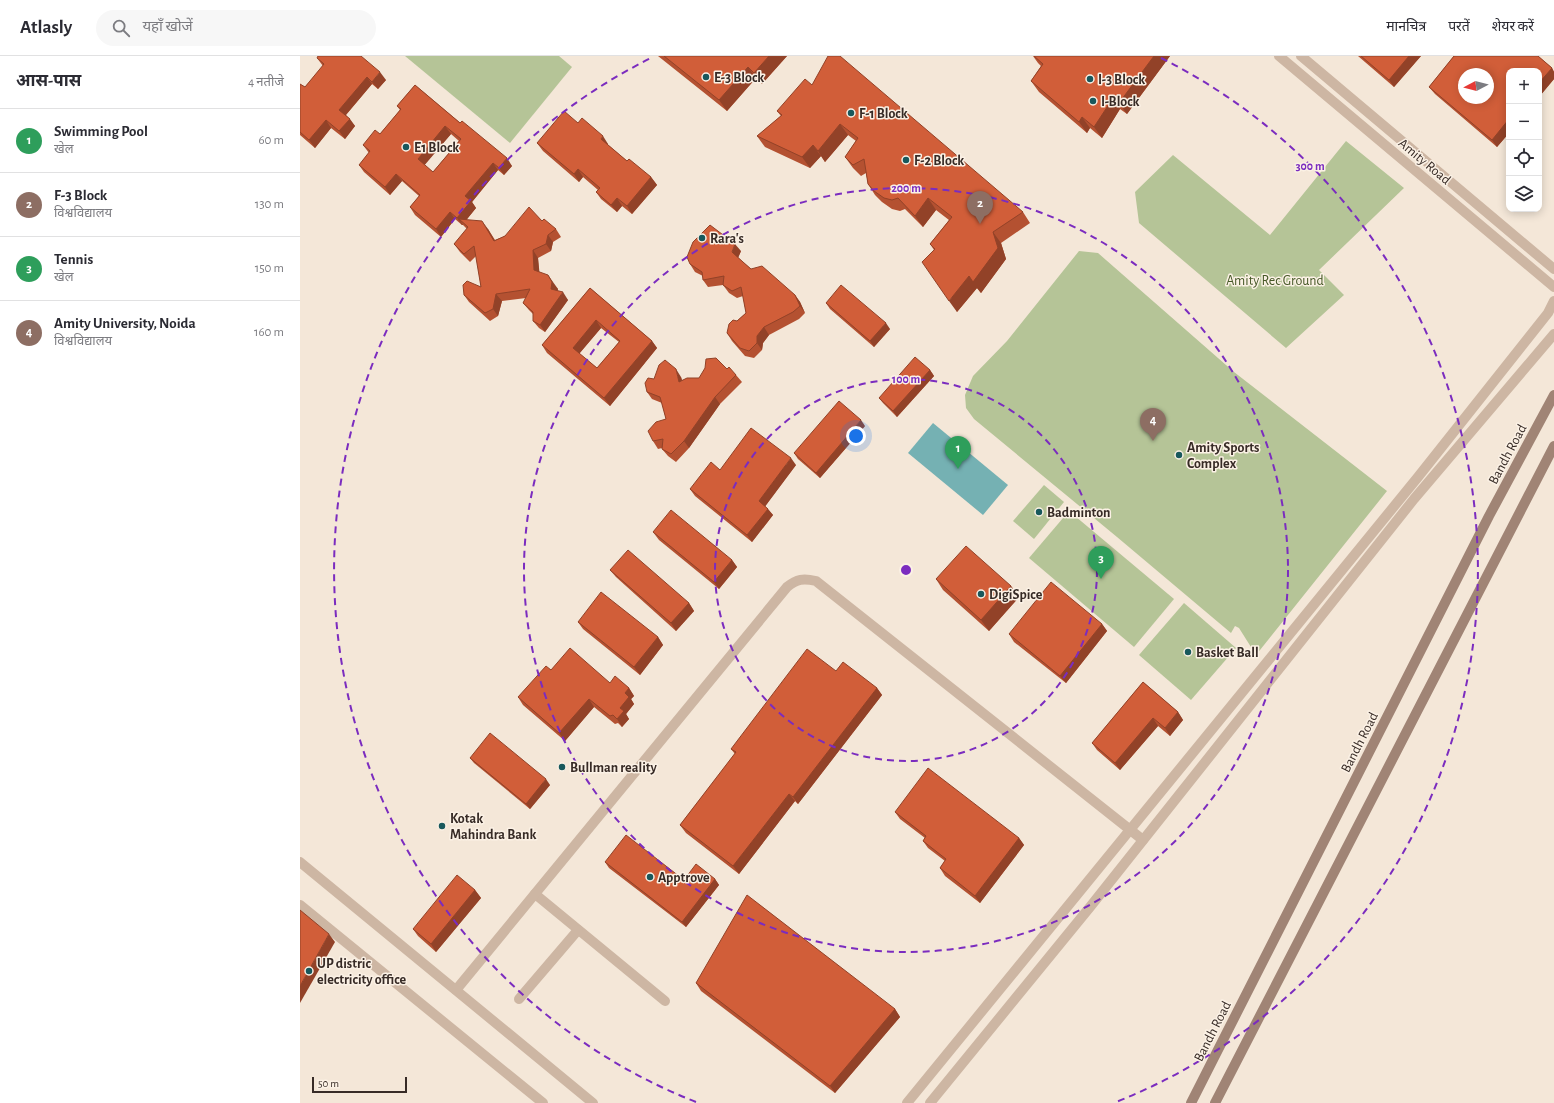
<!DOCTYPE html>
<html lang="hi">
<meta charset="utf-8">
<style>
body{margin:0;font-family:"Alegreya Sans","Noto Sans Devanagari",sans-serif;background:#f7f7f7;color:#2b2b33}
.controls{position:absolute;right:12px;top:12px;display:grid;overflow:hidden;border-radius:8px;box-shadow:0 2px 10px #0003}
.controls button{width:36px;height:36px;display:grid;place-items:center;padding:0;border:0;border-bottom:1px solid #e1e1e2;background:#fff;color:#2b2b33;font:20px sans-serif}
.compass{position:absolute;left:1158px;top:12px;width:36px;height:36px;border-radius:50%;background:#fff;box-shadow:0 2px 10px #0003;rotate:263deg}
.scale{position:absolute;left:12px;bottom:10px;width:95px;box-sizing:border-box;padding-left:4px;border:2px solid #372b26;border-top:0;font-size:11px;line-height:14px;white-space:nowrap;color:#372b26;-webkit-text-stroke:3px #fbf1e5;paint-order:stroke}
.you{position:absolute;left:556px;top:380px;width:14px;height:14px;margin:-10px;border:3px solid #fff;border-radius:50%;background:#1a73e8;box-shadow:0 0 0 6px #1a73e833}
.badge{display:grid;place-items:center;width:26px;height:26px;border-radius:50%;background:#18585c;color:#fff;font-size:13px;font-weight:700}
.pin{position:absolute;translate:-50% -33px;filter:drop-shadow(0 1px 2px #0008)}
.pin::after{content:'';position:absolute;top:21px;width:14px;height:12px;background:inherit;clip-path:polygon(0 0,100% 0,50% 100%)}
.list{margin:0;padding:0;list-style:none}
h2{display:flex;justify-content:space-between;align-items:center;height:52px;margin:0;padding:0 16px;font-size:17px}
h2 small{font-size:13px;font-weight:400;color:#7c7c81}
.list li{display:grid;grid-template-columns:26px 1fr auto;gap:12px;align-items:center;box-sizing:border-box;height:64px;padding:0 16px;border-top:1px solid #e1e1e2}
.list b{display:block;font-size:15px;white-space:nowrap}
.list p{margin:0;font-size:13px;white-space:nowrap;color:#7c7c81}
.list em{font-size:13px;font-style:normal;color:#7c7c81}
.icon{flex:none;width:22px;height:22px;fill:none;stroke:currentColor;stroke-width:2;stroke-linecap:round;stroke-linejoin:round}
.map{position:relative;flex:none;width:1254px;height:1047px;overflow:hidden}
header{display:flex;align-items:center;gap:24px;box-sizing:border-box;height:56px;padding:0 20px;background:#fff;border-bottom:1px solid #e1e1e2}
header strong{font-size:19px}
nav{display:flex;gap:22px;margin-inline-start:auto;font-size:14px}
.search{width:280px;height:36px;background:#f7f7f7;display:flex;align-items:center;gap:10px;box-sizing:border-box;padding:0 14px;border-radius:22px;color:#7c7c81;font-size:15px}
main{display:flex}
aside{flex:1;background:#fff}
.map>svg:first-child{display:block}
</style>
<header>
<strong>Atlasly</strong>
<div class="search"><svg class="icon" aria-label="search" viewBox="0 0 24 24"><circle cx="10" cy="10" r="6"/><path d="M15 15l6 6"/></svg>यहाँ खोजें</div>
<nav><a>मानचित्र</a><a>परतें</a><a>शेयर करें</a></nav>
</header>
<main>
<aside>
<h2>आस-पास<small>4 नतीजे</small></h2>
<ul class="list">
<li><span class="badge" style="background:#2e9e5b">1</span><div><b>Swimming Pool</b><p>खेल</p></div><em>60 m</em></li>
<li><span class="badge" style="background:#8d6e63">2</span><div><b>F-3 Block</b><p>विश्वविद्यालय</p></div><em>130 m</em></li>
<li><span class="badge" style="background:#2e9e5b">3</span><div><b>Tennis</b><p>खेल</p></div><em>150 m</em></li>
<li><span class="badge" style="background:#8d6e63">4</span><div><b>Amity University, Noida</b><p>विश्वविद्यालय</p></div><em>160 m</em></li>
</ul>
</aside>
<div class="map">
<svg width="1254" height="1047" viewBox="0 0 1254 1047">
<rect width="100%" height="100%" fill="#f4e7d8"/>
<g fill="#b5c497">
<path d="M105 0H259L272 11 210 87Z"/>
<path d="M1046 85 1104 132 1019 214 1044 239 986 292 839 167 835 136 873 99 970 179Z"/>
<path d="M779 195 798 197 934 316 1087 435 956 599 939 572 935 570 931 577 817 481 674 363 666 352 665 339 673 320 707 285Z"/>
<path d="M744 429 764 446 734 483 713 465Z"/>
<path d="M769 455 874 543 834 591 729 502Z"/>
<path d="M884 547 936 592 891 644 839 599Z"/>
</g>
<path fill="#75b1b3" d="M633 367 708 429 683 459 608 397Z"/>
<g fill="none" stroke-linecap="round" stroke-linejoin="round">
<g stroke="#cdb6a3" stroke-width="10">
<path d="M235 838 365 945"/>
<path d="M156 934 487 531C497 523 503 522 516 525L843 784"/>
<path d="M219 943 278 874"/>
</g>
<g stroke="#cdb6a3" stroke-width="10">
<path d="M979 0 1254 231"/>
<path d="M1001 0 1254 213"/>
<path d="M0 806 293 1047"/>
<path d="M0 849 243 1047"/>
<path d="M607 1047 1118 421 1248 257 1254 245"/>
<path d="M630 1047 790 851 1114 443 1254 278"/>
</g>
<g stroke="#a08475" stroke-width="10">
<path d="M891 1047 1189 460 1254 339"/>
<path d="M915 1047 1254 390"/>
</g>
</g>
<g fill="#b45131" fill-rule="evenodd">
<path d="M358 0H487L462 28 456 22 427 55Z"/>
<path d="M733 0H870L827 58 820 53 802 82 790 72 787 77 739 36 731 25 741 10 738 7Z"/>
<path d="M1058 0H1121L1094 31Z"/>
<path d="M1154 0H1238L1252 12 1254 16V23L1239 41V15H1209V77L1197 91 1135 38 1129 31ZM1164 18H1188V42H1164Z"/>
<path d="M17 2 86 24 78 33 72 28 46 59 55 70 45 83 31 72 15 92 0 79V28L5 31 23 10Z"/>
<path d="M115 29 212 110 204 119 198 114 172 146 176 152 166 164 188 173 195 184 242 165 256 173 261 181 253 186 251 195 238 202 239 216 258 233 257 235 268 244 245 276 239 272 233 265V258L229 254 223 247 226 242 202 245 198 260 190 265 169 246 164 239 181 231 176 200 170 206 160 196 154 188 167 173 163 169H162L155 163 141 181 115 159 110 151 119 140 102 125 90 139 64 116 59 109 69 97 63 89 80 78 100 54 97 50ZM151 78 159 85 133 116 124 109Z"/>
<path d="M512 29 723 156 730 167 701 187 706 203 681 237 677 232 657 256 634 194 630 188 649 164 636 154 623 171 605 153 600 155 592 153 582 146 575 139 568 128 566 117 561 120 553 112 545 101 556 85 548 79 525 106 521 100 510 112 465 91 457 80 481 60 477 55Z"/>
<path d="M278 67 308 88H307L327 105 351 121 357 129 332 158 322 150 317 156 301 143 296 136 298 134 283 121 279 126 243 95 237 87Z"/>
<path d="M441 195 438 202 451 213 495 239 500 246 505 257 499 263 469 279 463 287 462 294 454 302 445 300 432 285 427 277 437 265 446 257 443 240 437 242 429 237 423 229 408 231 403 224V220L395 216 390 208Z"/>
<path d="M290 232 352 285 357 292 310 350 247 297 242 289ZM301 272 319 286 297 312 279 298Z"/>
<path d="M526 247 590 273 574 291 530 253Z"/>
<path d="M427 313 436 319 442 326 420 348 389 392 376 406 368 400 362 393V392L358 393 353 385 366 363 362 347 352 343 347 336 354 323 381 321 382 324 399 322Z"/>
<path d="M630 314 634 320 597 361 583 347 579 342Z"/>
<path d="M565 370 520 422 498 403 494 397Z"/>
<path d="M496 409 465 450 473 459 452 486 395 440 390 433 420 414Z"/>
<path d="M353 476 432 504 437 511 419 533 359 484Z"/>
<path d="M310 514 389 547 394 555 376 575 316 521Z"/>
<path d="M636 523 711 530 719 541 689 575 643 534Z"/>
<path d="M278 566 358 581 363 589 340 619 283 573Z"/>
<path d="M802 568 807 575 766 627 714 586 709 578Z"/>
<path d="M251 614 310 627 329 632 334 640 331 643 334 648 326 658 329 663 322 671 318 667 315 668 294 651 265 685 223 649 218 641Z"/>
<path d="M536 615 577 632 582 639 498 748 495 745 439 818 386 777 380 769 435 698 431 693Z"/>
<path d="M843 626 878 656 883 664 870 680 858 670 820 714 797 694 792 687Z"/>
<path d="M170 702 250 729 230 753 174 707Z"/>
<path d="M595 756 719 782 724 789 680 847 645 820 640 812 645 805 628 792 623 785 625 782 600 763Z"/>
<path d="M305 806 384 824 415 823 419 829 386 871 309 812Z"/>
<path d="M175 834 181 842 136 896 118 880 113 873Z"/>
<path d="M396 927 595 953 600 961 535 1037 401 935Z"/>
</g>
<g fill="#924228">
<path d="M469 0H487L462 28 454 17Z"/>
<path d="M854 0H870L827 58 819 47Z"/>
<path d="M1109 0H1121L1094 31 1089 24Z"/>
<path d="M448 11 456 22 427 55 419 44Z"/>
<path d="M1252 12 1254 16V23L1239 41V27Z"/>
<path d="M80 16 86 24 78 33 72 26Z"/>
<path d="M67 21 72 28 44 61 39 54Z"/>
<path d="M813 42 820 53 802 82 794 71Z"/>
<path d="M782 61 790 72 787 77 779 66Z"/>
<path d="M50 63 55 70 45 83 39 75Z"/>
<path d="M1209 63V77L1197 91 1192 84Z"/>
<path d="M26 64 31 72 15 92 9 84Z"/>
<path d="M540 68 548 79 525 106 518 95Z"/>
<path d="M145 70 151 78 123 111 118 103Z"/>
<path d="M303 80 308 88 306 90 301 83Z"/>
<path d="M513 89 521 100 510 112 502 101Z"/>
<path d="M207 102 212 110 204 119 199 112Z"/>
<path d="M193 107 198 114 172 146 176 152 164 167 159 163 163 169H162L157 162 165 140Z"/>
<path d="M278 113 283 121 279 126 274 118Z"/>
<path d="M96 118 102 125 90 139 85 131Z"/>
<path d="M351 121 357 129 332 158 327 150Z"/>
<path d="M317 142 322 150 317 156 311 149Z"/>
<path d="M628 142 636 154 623 171 615 160Z"/>
<path d="M150 156 155 163 141 181 136 173Z"/>
<path d="M182 165 188 173 199 192 194 185Z"/>
<path d="M693 176 701 187 706 203 681 237 677 232 657 256 649 245 669 220Z"/>
<path d="M248 179 253 186 251 195 246 188Z"/>
<path d="M435 188 441 195 437 204 432 196Z"/>
<path d="M233 194 238 202 240 222 234 214Z"/>
<path d="M248 219 258 233 256 240 251 233Z"/>
<path d="M263 236 268 244 245 276 240 269Z"/>
<path d="M196 238 202 245 198 260 193 253Z"/>
<path d="M495 239 500 246 505 257 500 250Z"/>
<path d="M296 264 301 272 278 299 273 292Z"/>
<path d="M586 267 590 273 574 291 570 285Z"/>
<path d="M464 271 469 279 463 287 462 294 457 287V280Z"/>
<path d="M352 285 357 292 310 350 304 342Z"/>
<path d="M376 313 381 321 384 333 379 326Z"/>
<path d="M630 314 634 320 597 361 593 355Z"/>
<path d="M415 341 420 348 389 392 384 385Z"/>
<path d="M561 364 565 370 520 422 516 417Z"/>
<path d="M491 402 496 409 464 452 459 445Z"/>
<path d="M468 453 473 459 452 486 447 479Z"/>
<path d="M432 504 437 511 419 533 414 526Z"/>
<path d="M711 530 719 541 689 575 681 564Z"/>
<path d="M389 547 394 555 376 575 371 567Z"/>
<path d="M802 568 807 575 766 627 760 620Z"/>
<path d="M358 581 363 589 340 619 334 611Z"/>
<path d="M329 632 334 640 331 643 334 648 326 658 329 663 322 671 317 663 320 652 325 637Z"/>
<path d="M577 632 582 639 498 748 493 741Z"/>
<path d="M289 643 294 651 265 685 259 677Z"/>
<path d="M878 656 883 664 870 680 865 672Z"/>
<path d="M853 662 858 670 820 714 815 707Z"/>
<path d="M246 723 250 729 230 753 226 748Z"/>
<path d="M489 738 495 745 439 818 433 810Z"/>
<path d="M719 782 724 789 680 847 675 840Z"/>
<path d="M415 823 419 829 386 871 382 866Z"/>
<path d="M175 834 181 842 136 896 131 888Z"/>
<path d="M29 878 35 886 0 947V930Z"/>
<path d="M595 953 600 961 535 1037 530 1030Z"/>
</g>
<g fill="#d15e39" stroke="#924228" fill-rule="evenodd">
<path d="M18 0H61L80 16 72 26 67 21 39 54 50 63 39 75 26 64 9 84 0 76V28L5 31 24 8 17 2Z"/>
<path d="M364 0H469L454 17 448 11 419 44Z"/>
<path d="M528 0H540L723 156 693 176 698 192 673 226 669 220 649 245 622 206 635 193 630 188 652 161 628 142 615 160 598 142 592 144 584 142 574 135 568 128 564 103 553 109 545 101 558 82 540 68 518 95 513 89 502 101 457 80 482 59 477 55 505 23 512 29Z"/>
<path d="M734 0H854L819 47 813 42 794 71 782 61 779 66 731 25 743 8Z"/>
<path d="M1061 0H1109L1089 24Z"/>
<path d="M1154 0H1238L1252 12 1239 27V15H1209V63L1192 84 1129 31ZM1164 18H1188V42H1164Z"/>
<path d="M115 29 160 67 162 65 207 102 199 112 193 107 165 140 171 145 157 162 150 156 136 173 110 151 120 139 96 118 85 131 59 109 70 95 63 89 75 74 80 78 101 53 97 50ZM145 70 161 83 133 116 118 103Z"/>
<path d="M264 55 278 67 282 62 303 80 301 83 327 105 329 103 351 121 327 150 317 142 311 149 296 136 300 132 278 113 274 118 237 87Z"/>
<path d="M229 151 242 165 244 163 256 173 248 179 246 188 233 194 234 214 248 219 252 226 251 233 263 236 240 269 233 265V256L223 247 230 233 196 238 193 253 185 257 164 239 163 229 167 225 181 231 174 190 164 198 154 188 168 171 159 163 182 165 194 185 205 180Z"/>
<path d="M410 169 435 188 432 196 443 206 451 213 462 210 495 239 500 250 493 256 464 271 457 280V287L449 295 440 292 427 277 429 268 433 264 437 265 446 257 441 231 432 235 423 229 424 220 403 224 402 216 390 208 387 201 393 186Z"/>
<path d="M541 229 586 267 570 285 526 247Z"/>
<path d="M290 232 352 285 304 342 242 289ZM296 264 320 285 297 312 273 292Z"/>
<path d="M615 301 630 314 593 355 579 342Z"/>
<path d="M416 302 427 313 429 311 436 319 415 341 384 385 371 398 362 393 363 383 353 385 348 375 356 366 366 363 360 341 347 336 345 327 348 322 354 323 359 309 365 304 376 313 379 326 387 322H399L405 312 406 303Z"/>
<path d="M539 345 561 364 516 417 494 397Z"/>
<path d="M451 372 491 402 459 445 468 453 447 479 390 433 411 406 420 414Z"/>
<path d="M371 454 432 504 414 526 353 476Z"/>
<path d="M666 490 711 530 681 564 636 523Z"/>
<path d="M328 494 389 547 371 567 310 514Z"/>
<path d="M751 526 802 568 760 620 709 578Z"/>
<path d="M301 536 358 581 334 611 278 566Z"/>
<path d="M270 592 310 627 315 620 329 632 325 637 329 641 320 652 324 655 317 663 313 659 310 660 289 643 259 677 218 641 246 610 251 614Z"/>
<path d="M507 593 536 615 543 606 577 632 493 741 489 738 433 810 380 769 436 696 431 693Z"/>
<path d="M843 626 878 656 865 672 853 662 815 707 792 687Z"/>
<path d="M190 677 246 723 226 748 170 702Z"/>
<path d="M628 712 719 782 675 840 640 812 646 803 623 785 626 780 595 756Z"/>
<path d="M326 779 384 824 396 808 415 823 382 866 305 806Z"/>
<path d="M157 819 175 834 131 888 113 873Z"/>
<path d="M447 839 595 953 530 1030 396 927Z"/>
<path d="M0 854 29 878 0 930Z"/>
</g>
<g fill="none" stroke="#7b2cbf" stroke-width="2" stroke-dasharray="7 5">
<circle cx="606" cy="514" r="191"/>
<circle cx="606" cy="514" r="382"/>
<path d="M396 1046A572 572 0 0 1 351 2M861 2A572 572 0 0 1 816 1046"/>
</g>
<g fill="#18585c" stroke="#fbf1e5" stroke-width="1.5">
<circle cx="406" cy="21" r="4"/>
<circle cx="790" cy="23" r="4"/>
<circle cx="793" cy="45" r="4"/>
<circle cx="551" cy="57" r="4"/>
<circle cx="106" cy="91" r="4"/>
<circle cx="606" cy="104" r="4"/>
<circle cx="402" cy="182" r="4"/>
<circle cx="879" cy="399" r="4"/>
<circle cx="739" cy="456" r="4"/>
<circle cx="681" cy="538" r="4"/>
<circle cx="888" cy="596" r="4"/>
<circle cx="262" cy="711" r="4"/>
<circle cx="142" cy="770" r="4"/>
<circle cx="350" cy="821" r="4"/>
<circle cx="9" cy="915" r="4"/>
</g>
<g text-anchor="middle" stroke-width="3" stroke-linejoin="round" paint-order="stroke">
<g font-size="14" font-weight="bold" fill="#372b26" stroke="#fbf1e5" text-anchor="start">
<text x="414" y="26">E-3 Block</text>
<text x="798" y="28">I-3 Block</text>
<text x="801" y="50">I-Block</text>
<text x="559" y="62">F-1 Block</text>
<text x="114" y="96">E1 Block</text>
<text x="614" y="109">F-2 Block</text>
<text x="410" y="187">Rara's</text>
<text x="887" y="396">Amity Sports<tspan x="887" dy="16">Complex</tspan></text>
<text x="747" y="461">Badminton</text>
<text x="689" y="543">DigiSpice</text>
<text x="896" y="601">Basket Ball</text>
<text x="270" y="716">Bullman reality</text>
<text x="150" y="767">Kotak<tspan x="150" dy="16">Mahindra Bank</tspan></text>
<text x="358" y="826">Apptrove</text>
<text x="17" y="912">UP distric<tspan x="17" dy="16">electricity office</tspan></text>
</g>
<g font-size="14" fill="#372b26" stroke="#fbf1e5">
<text transform="translate(1125 105) rotate(40)" y="5">Amity Road</text>
<text transform="translate(1207 398) rotate(-62)" y="5">Bandh Road</text>
<text transform="translate(1059 686) rotate(-63)" y="5">Bandh Road</text>
<text transform="translate(912 975) rotate(-63)" y="5">Bandh Road</text>
</g>
<g font-size="14" fill="#465827" stroke="#fbf1e5">
<text x="975" y="229">Amity Rec Ground</text>
</g>
</g>
<circle cx="606" cy="514" r="6" fill="#7b2cbf" stroke="#fbf1e5" stroke-width="2"/>
<g font-size="12" text-anchor="middle" font-weight="bold" fill="#7b2cbf" stroke="#fbf1e5" stroke-width="3" stroke-linejoin="round" paint-order="stroke">
<text x="1010" y="114">300 m</text>
<text x="606" y="136">200 m</text>
<text x="606" y="327">100 m</text>
</g>
</svg>
<div class="controls">
<button>+</button>
<button>−</button>
<button><svg class="icon" aria-label="locate" viewBox="0 0 24 24"><circle cx="12" cy="12" r="6"/><path d="M12 2v4M12 18v4M2 12h4M18 12h4"/></svg></button>
<button><svg class="icon" aria-label="layers" viewBox="0 0 24 24"><path d="M12 4l9 5-9 5-9-5zM3 14l9 5 9-5"/></svg></button>
</div>
<svg class="compass" viewBox="-18 -18 36 36"><path d="M0-13l5 13h-10z" fill="#e53935"/><path d="M0 13l5-13h-10z" fill="#7c7c81"/></svg>
<div class="scale">50 m</div>
<div class="you"></div>
<div class="pin badge" style="left:658px;top:413px;background:#2e9e5b">1</div>
<div class="pin badge" style="left:680px;top:168px;background:#8d6e63">2</div>
<div class="pin badge" style="left:801px;top:523px;background:#2e9e5b">3</div>
<div class="pin badge" style="left:853px;top:385px;background:#8d6e63">4</div>
</div>
</main>
